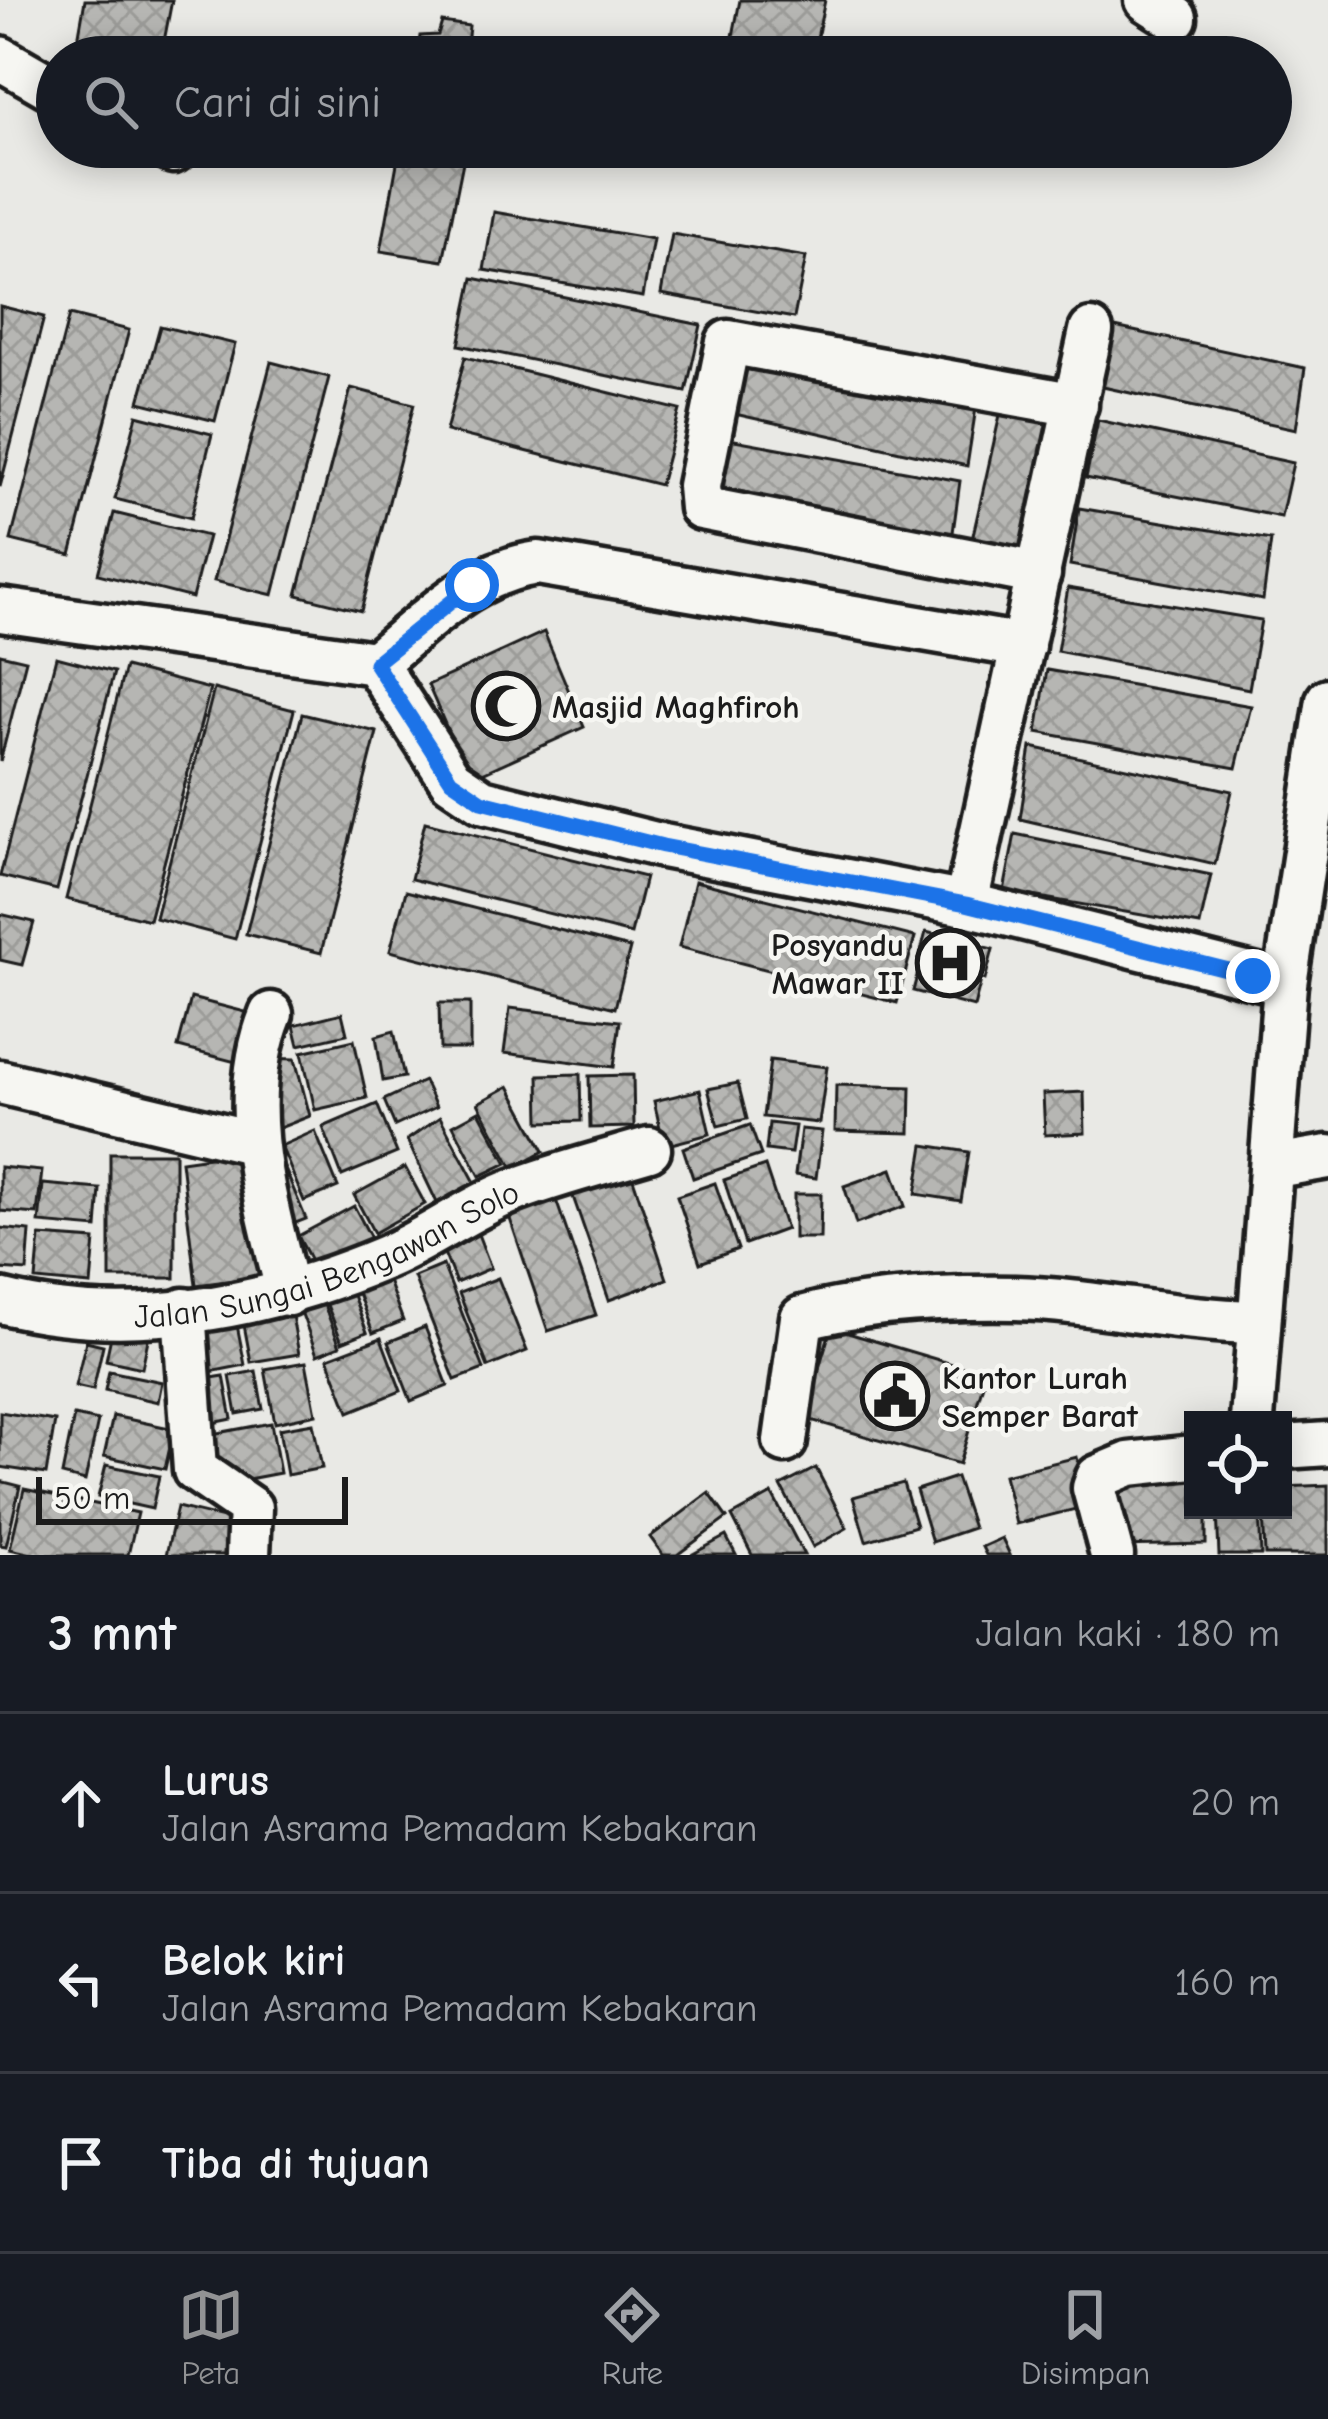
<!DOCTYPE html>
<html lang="id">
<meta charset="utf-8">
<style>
body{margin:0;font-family:"Comic Neue",sans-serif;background:#242831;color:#f1f3f6}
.controls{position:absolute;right:36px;bottom:36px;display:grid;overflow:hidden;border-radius:0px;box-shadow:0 6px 30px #0003}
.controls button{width:108px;height:108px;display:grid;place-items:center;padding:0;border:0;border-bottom:3px solid #363941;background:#171b24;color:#f1f3f6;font:60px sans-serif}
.scale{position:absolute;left:36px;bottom:30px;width:312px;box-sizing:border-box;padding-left:12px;border:6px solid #1c1c1c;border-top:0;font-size:33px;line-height:42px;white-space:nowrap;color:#1c1c1c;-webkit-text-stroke:9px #f6f6f2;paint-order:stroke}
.stop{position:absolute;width:36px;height:36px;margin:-27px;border:9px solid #1a73e8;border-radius:50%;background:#fff}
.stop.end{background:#1a73e8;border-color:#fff;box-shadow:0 3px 12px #0008}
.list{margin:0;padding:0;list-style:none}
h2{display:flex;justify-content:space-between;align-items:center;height:156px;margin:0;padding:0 48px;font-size:51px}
h2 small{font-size:39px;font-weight:400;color:#9ea1a6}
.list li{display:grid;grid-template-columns:78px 1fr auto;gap:36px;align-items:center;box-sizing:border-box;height:180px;padding:0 48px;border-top:3px solid #363941}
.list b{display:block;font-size:45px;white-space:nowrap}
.list p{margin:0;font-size:39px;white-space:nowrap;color:#9ea1a6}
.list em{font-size:39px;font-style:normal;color:#9ea1a6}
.icon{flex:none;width:66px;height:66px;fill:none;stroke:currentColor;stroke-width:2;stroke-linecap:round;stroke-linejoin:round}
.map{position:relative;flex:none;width:1328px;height:1555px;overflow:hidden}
.search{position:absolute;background:#171b24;box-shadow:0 6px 30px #0003;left:36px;right:36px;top:36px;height:132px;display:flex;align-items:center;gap:30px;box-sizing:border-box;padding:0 42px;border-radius:66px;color:#9ea1a6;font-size:45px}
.sheet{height:696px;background:#171b24}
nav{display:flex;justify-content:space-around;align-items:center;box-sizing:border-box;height:168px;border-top:3px solid #363941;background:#171b24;font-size:33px;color:#9ea1a6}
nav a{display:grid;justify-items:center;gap:6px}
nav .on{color:#919294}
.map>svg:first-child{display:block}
</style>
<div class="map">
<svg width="1328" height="1555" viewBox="0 0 1328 1555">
<defs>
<pattern id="building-cross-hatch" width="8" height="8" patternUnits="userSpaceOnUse" patternTransform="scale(3)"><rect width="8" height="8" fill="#b6b6b3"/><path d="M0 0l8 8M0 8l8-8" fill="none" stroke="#9c9c99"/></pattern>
</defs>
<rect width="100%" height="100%" fill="#e9e9e5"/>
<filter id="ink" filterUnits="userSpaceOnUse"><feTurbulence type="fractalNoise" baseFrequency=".00833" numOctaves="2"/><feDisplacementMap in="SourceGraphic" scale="24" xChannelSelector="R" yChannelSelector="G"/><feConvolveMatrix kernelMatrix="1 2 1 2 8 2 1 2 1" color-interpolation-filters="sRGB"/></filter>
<g filter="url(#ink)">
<g fill="url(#building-cross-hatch)" stroke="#1c1c1c" stroke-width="3">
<path d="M85 0H172L161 57H75Z"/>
<path d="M740 0H825L813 57H729Z"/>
<path d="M442 22 469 26 467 46 485 49 483 57H417L420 36 438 35Z"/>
<path d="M400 147H466L443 261 381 251Z"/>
<path d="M494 212 653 239 643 297 484 270Z"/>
<path d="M672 234 806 257 794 318 661 294Z"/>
<path d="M473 278 701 325 686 392 459 345Z"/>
<path d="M0 306 44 317 0 487Z"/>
<path d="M69 315 129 330 71 555 11 540Z"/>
<path d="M160 326 235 344 215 421 139 402Z"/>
<path d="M1115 327 1305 368 1296 429 1103 387Z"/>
<path d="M749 348 978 395 967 466 735 414Z"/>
<path d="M465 357 680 410 660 485 446 431Z"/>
<path d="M271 362 329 377 273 595 214 581Z"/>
<path d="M351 388 414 404 361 611 297 595Z"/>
<path d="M137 415 212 434 191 518 115 499Z"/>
<path d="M1000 415 1066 426 1040 556 971 544Z"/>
<path d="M1098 420 1293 463 1281 517 1086 478Z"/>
<path d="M729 439 960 481 951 547 716 501Z"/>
<path d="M1079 508 1271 540 1263 600 1070 565Z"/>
<path d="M114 513 208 536 192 598 98 574Z"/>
<path d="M1068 588 1261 620 1249 689 1057 651Z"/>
<path d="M544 632 584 727 469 779 428 685Z"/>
<path d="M0 654 26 660 0 762Z"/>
<path d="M56 657 114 672 57 890 0 876Z"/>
<path d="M125 667 210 689 149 920 66 899Z"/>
<path d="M1047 670 1251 706 1236 768 1037 732Z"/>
<path d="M214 689 294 710 235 939 155 918Z"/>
<path d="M302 714 377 732 321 953 246 934Z"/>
<path d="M1031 747 1232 791 1215 864 1020 819Z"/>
<path d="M425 822 645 877 631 934 411 879Z"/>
<path d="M1015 834 1211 875 1200 925 1004 891Z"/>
<path d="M695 881 915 937 897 1003 679 947Z"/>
<path d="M406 891 630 948 615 1008 390 951Z"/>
<path d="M0 914 34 922 22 965 0 960Z"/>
<path d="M926 932 993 949 985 980 918 963Z"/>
<path d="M919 968 980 984 974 1007 913 991Z"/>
<path d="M191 998 261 1016 247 1065 178 1047Z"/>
<path d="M439 1003H470V1049H440Z"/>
<path d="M510 1008 620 1021 614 1067 504 1053Z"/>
<path d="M342 1013 347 1034 299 1045 294 1025Z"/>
<path d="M394 1031 404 1077 383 1081 376 1036Z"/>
<path d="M354 1040 367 1098 315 1110 302 1052Z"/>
<path d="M260 1058 295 1059 310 1116 259 1136Z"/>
<path d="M770 1060 827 1067 819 1123 763 1117Z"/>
<path d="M580 1074 581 1121 540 1122 539 1075Z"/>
<path d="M633 1075 634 1127 590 1128 589 1076Z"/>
<path d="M424 1081 436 1107 395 1126 384 1100Z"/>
<path d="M738 1083 747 1119 718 1126 708 1089Z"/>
<path d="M836 1085 911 1087 910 1133 835 1131Z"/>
<path d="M509 1086 544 1151 513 1168 478 1103Z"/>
<path d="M700 1090 710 1134 664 1146 654 1101Z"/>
<path d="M1084 1092 1085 1133 1045 1135 1043 1094Z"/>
<path d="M377 1104 397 1153 342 1176 323 1127Z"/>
<path d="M479 1111 507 1163 480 1176 453 1125Z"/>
<path d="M440 1117 477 1186 439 1207 407 1140Z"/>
<path d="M769 1123 795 1126 791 1153 766 1150Z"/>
<path d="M750 1125 761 1155 693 1178 683 1148Z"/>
<path d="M801 1129 822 1131 816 1178 795 1175Z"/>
<path d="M315 1131 338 1187 304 1201 281 1146Z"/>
<path d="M924 1145 969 1152 961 1201 916 1194Z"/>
<path d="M252 1151 266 1276 196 1285 181 1161Z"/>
<rect x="110" y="1153" width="65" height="125"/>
<path d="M280 1157 306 1219 288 1226 262 1164Z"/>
<path d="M765 1166 786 1229 745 1244 724 1180Z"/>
<path d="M0 1167 42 1171 37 1214 0 1211Z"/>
<path d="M405 1167 425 1204 374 1233 354 1195Z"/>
<path d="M629 1167 667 1279 609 1300 570 1188Z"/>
<path d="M892 1169 905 1206 856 1224 844 1186Z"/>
<path d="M715 1183 738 1249 700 1263 677 1196Z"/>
<path d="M43 1184 100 1189 97 1228 39 1223Z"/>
<path d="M794 1194H821L820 1238H794Z"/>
<path d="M556 1200 596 1315 548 1331 509 1216Z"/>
<path d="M354 1206 372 1240 316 1270 298 1236Z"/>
<path d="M0 1228 30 1231 27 1271 0 1269Z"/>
<path d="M476 1229 491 1268 456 1283 440 1243Z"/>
<path d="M40 1236 95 1240 91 1285 36 1280Z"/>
<path d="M443 1265 484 1369 455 1380 414 1277Z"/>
<path d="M498 1278 527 1351 488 1367 459 1293Z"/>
<path d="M388 1281 403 1321 373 1333 358 1293Z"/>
<path d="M351 1290 367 1332 342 1342 325 1300Z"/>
<path d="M321 1297 340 1346 317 1355 299 1306Z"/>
<path d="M290 1305 299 1354 251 1362 242 1314Z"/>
<path d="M236 1320 245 1365 200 1374 192 1329Z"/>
<path d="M113 1327 149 1335 142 1368 106 1360Z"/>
<path d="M425 1327 448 1386 411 1401 388 1342Z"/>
<path d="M831 1328 986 1374 959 1464 804 1418Z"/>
<path d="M381 1338 401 1391 349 1412 328 1358Z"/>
<path d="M86 1341 103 1345 93 1390 75 1386Z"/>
<path d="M306 1362 316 1414 275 1423 265 1369Z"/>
<path d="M109 1371 162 1382 158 1402 105 1390Z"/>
<path d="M256 1371 263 1409 237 1414 230 1376Z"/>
<path d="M224 1376 232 1419 208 1424 199 1380Z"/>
<path d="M0 1412 55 1421 46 1474 0 1467Z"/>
<path d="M74 1416 98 1421 85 1481 62 1475Z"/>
<path d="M113 1416 174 1429 165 1469 104 1456Z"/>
<path d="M271 1423 280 1473 222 1484 212 1434Z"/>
<path d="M313 1423 322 1468 287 1475 279 1429Z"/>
<path d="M1077 1457 1088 1506 1016 1524 1004 1475Z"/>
<path d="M106 1465 159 1476 152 1509 98 1497Z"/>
<path d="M816 1468 847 1528 813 1547 781 1486Z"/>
<path d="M956 1477 973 1528 932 1542 916 1490Z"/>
<path d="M1193 1480V1510H1206V1544L1118 1546V1481Z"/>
<path d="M0 1481 20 1486 6 1546 0 1545Z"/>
<path d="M903 1483 916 1526 866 1541 853 1497Z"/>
<path d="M1328 1485V1555H1265L1263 1510H1283V1487Z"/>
<path d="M24 1489 138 1513 128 1555H37L10 1549Z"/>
<path d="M709 1493 727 1518 677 1555H663L650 1537Z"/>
<path d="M772 1494 804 1555H752L732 1516Z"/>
<path d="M177 1507 240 1522 232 1555H166Z"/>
<path d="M1217 1510H1259L1261 1555H1219Z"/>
<path d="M726 1536 736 1555H691Z"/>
<path d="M1002 1538 1010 1555H986L982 1547Z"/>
</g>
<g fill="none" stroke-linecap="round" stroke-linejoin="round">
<defs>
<g id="minor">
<path d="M1147 0 1175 18"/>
<path d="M0 58 57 91"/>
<path d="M165 147 173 151"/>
<path d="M1039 574 701 508 699 486 728 342 1076 405"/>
<path d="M0 610 375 663 451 780 482 801 663 846 966 904 1285 984"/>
<path d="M375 663C426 622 471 572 538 563L1023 646"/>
<path d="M966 904 1091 331"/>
<path d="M271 1014C235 1103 266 1204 288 1294"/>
<path d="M0 1082 243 1140"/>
<path d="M1275 1166 1328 1157"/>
<path id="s1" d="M0 1301C128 1334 265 1308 386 1257 428 1239 466 1210 508 1193 553 1175 602 1163 649 1149"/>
<path d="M184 1310 195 1470 250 1508 248 1555"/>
<path d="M1252 1420 1285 984 1328 700"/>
<path d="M785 1441 802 1318C868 1300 946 1297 1015 1298 1095 1300 1175 1321 1256 1322"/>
<path d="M1283 1447 1328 1444"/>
<path d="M1112 1555 1094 1488 1098 1477 1129 1464 1193 1457"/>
</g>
</defs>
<use href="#minor" stroke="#1c1c1c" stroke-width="51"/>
<use href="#minor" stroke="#f6f6f2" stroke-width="42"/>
</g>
</g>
<g fill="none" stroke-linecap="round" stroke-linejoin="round" filter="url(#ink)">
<path stroke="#1a73e8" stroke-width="15" d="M472 585 375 663 451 780 482 801 663 846 966 904 1253 976"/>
</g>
<defs>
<symbol id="mosque-ring" viewBox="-11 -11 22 22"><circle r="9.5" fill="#f6f6f2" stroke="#1c1c1c" stroke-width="1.5"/><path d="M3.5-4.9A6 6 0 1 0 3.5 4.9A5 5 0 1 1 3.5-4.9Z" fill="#1c1c1c"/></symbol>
<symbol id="hospital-ring" viewBox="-11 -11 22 22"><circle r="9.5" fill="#f6f6f2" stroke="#1c1c1c" stroke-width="1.5"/><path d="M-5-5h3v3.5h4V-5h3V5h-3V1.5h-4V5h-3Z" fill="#1c1c1c"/></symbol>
<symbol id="civic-ring" viewBox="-11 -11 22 22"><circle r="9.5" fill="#f6f6f2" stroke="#1c1c1c" stroke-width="1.5"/><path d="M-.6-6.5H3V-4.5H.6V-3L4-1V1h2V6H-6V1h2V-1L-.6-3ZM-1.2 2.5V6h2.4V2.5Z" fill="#1c1c1c"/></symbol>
</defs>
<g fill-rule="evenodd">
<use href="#mosque-ring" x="468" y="668" width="76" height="76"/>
<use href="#hospital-ring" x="912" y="925" width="76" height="76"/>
<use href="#civic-ring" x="857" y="1358" width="76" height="76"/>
</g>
<g text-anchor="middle" stroke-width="9" stroke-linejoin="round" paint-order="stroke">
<g font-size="33" font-weight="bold" fill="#1c1c1c" stroke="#f6f6f2" text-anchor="start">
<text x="552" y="718">Masjid Maghfiroh</text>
<text x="904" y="956" text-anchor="end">Posyandu<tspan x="904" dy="38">Mawar II</tspan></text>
<text x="942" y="1389">Kantor Lurah<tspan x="942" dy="38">Semper Barat</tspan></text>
</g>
<g font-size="33" fill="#1c1c1c" stroke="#f6f6f2">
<text dy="12" stroke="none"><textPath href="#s1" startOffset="339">Jalan Sungai Bengawan Solo</textPath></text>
</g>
</g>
</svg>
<div class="controls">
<button><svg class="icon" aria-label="locate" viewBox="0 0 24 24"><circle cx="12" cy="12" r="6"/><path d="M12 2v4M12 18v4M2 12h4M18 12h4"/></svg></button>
</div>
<div class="scale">50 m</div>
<div class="stop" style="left:472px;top:585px"></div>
<div class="stop end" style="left:1253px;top:976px"></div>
<div class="search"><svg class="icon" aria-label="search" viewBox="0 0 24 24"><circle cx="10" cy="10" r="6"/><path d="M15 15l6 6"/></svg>Cari di sini</div>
</div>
<section class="sheet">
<h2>3 mnt<small>Jalan kaki · 180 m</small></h2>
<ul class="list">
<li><svg class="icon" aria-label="ahead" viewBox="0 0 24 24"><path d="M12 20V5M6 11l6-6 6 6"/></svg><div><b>Lurus</b><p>Jalan Asrama Pemadam Kebakaran</p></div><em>20 m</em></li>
<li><svg class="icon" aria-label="left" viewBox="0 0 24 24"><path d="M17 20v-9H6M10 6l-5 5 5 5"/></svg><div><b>Belok kiri</b><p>Jalan Asrama Pemadam Kebakaran</p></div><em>160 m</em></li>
<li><svg class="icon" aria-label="arrive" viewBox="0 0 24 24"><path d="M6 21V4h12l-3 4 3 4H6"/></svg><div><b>Tiba di tujuan</b></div></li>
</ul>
</section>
<nav>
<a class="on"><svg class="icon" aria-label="map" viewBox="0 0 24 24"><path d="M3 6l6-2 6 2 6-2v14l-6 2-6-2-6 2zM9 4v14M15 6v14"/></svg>Peta</a>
<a><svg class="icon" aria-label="directions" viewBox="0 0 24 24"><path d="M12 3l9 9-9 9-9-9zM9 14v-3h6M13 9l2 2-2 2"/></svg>Rute</a>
<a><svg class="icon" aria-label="saved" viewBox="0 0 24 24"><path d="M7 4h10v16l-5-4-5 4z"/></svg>Disimpan</a>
</nav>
